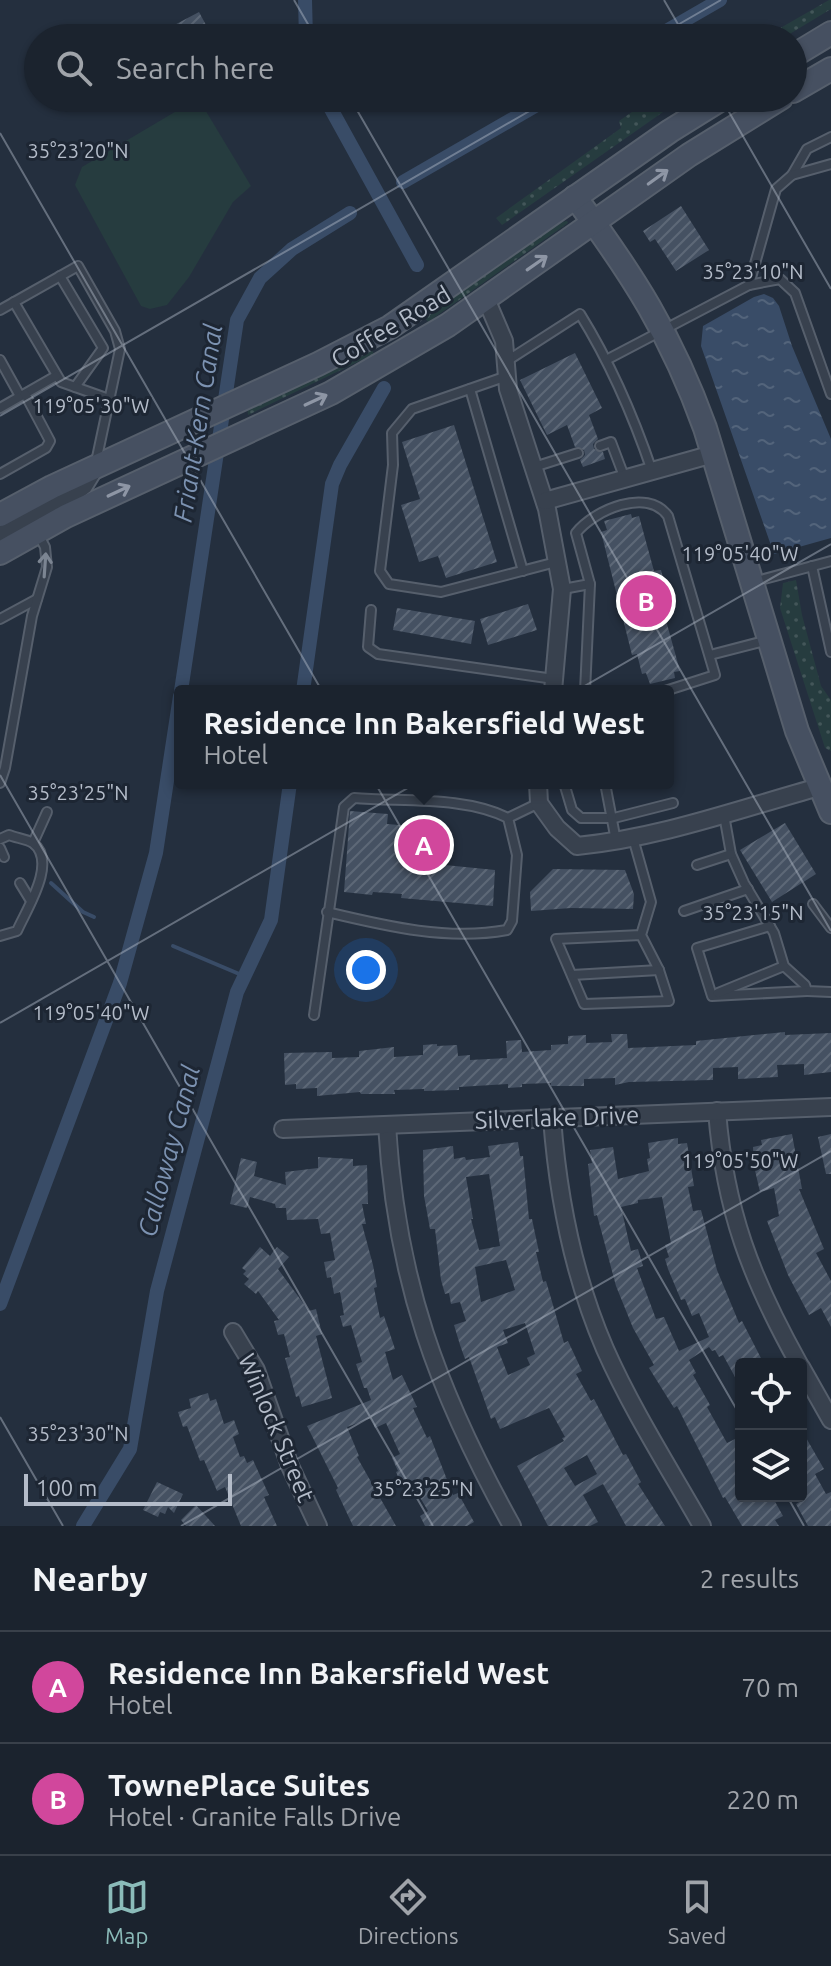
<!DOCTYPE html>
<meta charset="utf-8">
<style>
body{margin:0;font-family:Ubuntu,sans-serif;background:#242b36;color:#f1f3f6}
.controls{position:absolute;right:24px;bottom:24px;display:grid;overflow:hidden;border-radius:8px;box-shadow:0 2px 6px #0004}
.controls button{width:72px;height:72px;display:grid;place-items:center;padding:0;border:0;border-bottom:2px solid #39404a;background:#1b232e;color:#f1f3f6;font:40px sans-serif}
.scale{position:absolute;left:24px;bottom:20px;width:208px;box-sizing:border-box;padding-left:8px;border:4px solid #b4bcc9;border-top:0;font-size:22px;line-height:28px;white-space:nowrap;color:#b4bcc9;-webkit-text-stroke:6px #1d2633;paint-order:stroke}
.you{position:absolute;left:366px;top:970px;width:28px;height:28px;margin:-20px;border:6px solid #fff;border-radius:50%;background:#1a73e8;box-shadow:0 0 0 12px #1a73e833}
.badge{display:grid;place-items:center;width:52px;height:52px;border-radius:50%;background:#8bbbb9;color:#fff;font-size:26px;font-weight:700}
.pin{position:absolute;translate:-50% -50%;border:4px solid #fff;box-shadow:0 2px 8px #0006}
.popup{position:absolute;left:174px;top:685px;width:500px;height:104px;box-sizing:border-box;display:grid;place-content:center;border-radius:8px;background:#1b232e;filter:drop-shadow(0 2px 6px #0005);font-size:26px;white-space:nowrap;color:#a0a4aa}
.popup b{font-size:30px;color:#f1f3f6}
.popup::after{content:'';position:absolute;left:50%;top:100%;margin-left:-16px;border:16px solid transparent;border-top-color:#1b232e}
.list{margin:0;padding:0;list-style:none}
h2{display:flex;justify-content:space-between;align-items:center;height:104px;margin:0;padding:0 32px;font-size:34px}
h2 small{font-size:26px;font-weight:400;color:#a0a4aa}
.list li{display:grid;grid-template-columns:52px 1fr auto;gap:24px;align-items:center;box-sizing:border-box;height:112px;padding:0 32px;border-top:2px solid #39404a}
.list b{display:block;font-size:30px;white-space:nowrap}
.list p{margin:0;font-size:26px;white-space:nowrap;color:#a0a4aa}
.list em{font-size:26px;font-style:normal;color:#a0a4aa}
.icon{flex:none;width:44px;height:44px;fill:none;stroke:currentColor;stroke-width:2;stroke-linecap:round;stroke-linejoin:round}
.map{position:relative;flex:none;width:831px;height:1526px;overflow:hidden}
.search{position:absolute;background:#1b232e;box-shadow:0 2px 6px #0004;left:24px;right:24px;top:24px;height:88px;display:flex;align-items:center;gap:20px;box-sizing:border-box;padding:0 28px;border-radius:44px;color:#a0a4aa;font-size:30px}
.sheet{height:328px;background:#1b232e}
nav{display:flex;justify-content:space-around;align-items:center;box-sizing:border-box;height:112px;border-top:2px solid #39404a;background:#1b232e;font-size:22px;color:#a0a4aa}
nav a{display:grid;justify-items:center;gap:4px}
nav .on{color:#8bbbb9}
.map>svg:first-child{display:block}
</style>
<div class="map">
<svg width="831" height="1526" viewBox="0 0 831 1526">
<defs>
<pattern id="grass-dots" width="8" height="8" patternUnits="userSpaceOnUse" patternTransform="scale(2)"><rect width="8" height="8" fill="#263c3f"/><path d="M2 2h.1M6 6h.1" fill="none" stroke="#435659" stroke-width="1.8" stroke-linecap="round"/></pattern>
<pattern id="water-ripples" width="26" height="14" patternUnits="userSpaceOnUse" patternTransform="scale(2)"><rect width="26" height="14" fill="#394c67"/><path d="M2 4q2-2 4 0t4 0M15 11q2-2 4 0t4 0" fill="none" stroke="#53647b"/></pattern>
<pattern id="building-hatch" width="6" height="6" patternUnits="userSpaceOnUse" patternTransform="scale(2)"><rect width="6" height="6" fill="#455162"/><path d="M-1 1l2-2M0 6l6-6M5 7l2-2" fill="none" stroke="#5d6877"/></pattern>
</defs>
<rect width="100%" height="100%" fill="#242f3e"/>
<g fill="url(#grass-dots)">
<path d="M829 0H831V9L783 38H763Z"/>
<path d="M665 98H683L502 225 496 218 621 128 619 121 639 107 644 112Z"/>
<path d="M567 221 568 223 428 322 423 315 555 223Z"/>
<path d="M370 346 374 354 248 415 247 406Z"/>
<path d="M796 580 802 615 821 686 831 700V751L825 748 780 608 783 583Z"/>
</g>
<path fill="#263c3f" d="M195 100 201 103 251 186 233 202 189 277 167 305 150 309 141 306 75 185 82 167Z"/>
<path fill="url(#water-ripples)" d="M764 294 773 298 779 306 792 346 831 439V538L774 554 701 346 703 326 754 297Z"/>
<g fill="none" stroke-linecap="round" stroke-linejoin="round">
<g stroke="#394c67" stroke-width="4">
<path d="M51 883 83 912 94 917"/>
<path d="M173 946 244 976"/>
</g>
<g stroke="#394c67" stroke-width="14">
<path d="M305 0 306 38"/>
<path d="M654 38 720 0"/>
<path d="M325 98 417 265"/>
<path d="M403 182 549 98"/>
<path d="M181 691 237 320 260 278 292 249 350 213"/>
<path d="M303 691 332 484 340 465 384 388"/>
<path d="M0 1304 120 983 156 853 180 696"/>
<path d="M83 1526 130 1449 157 1291 237 992 271 920 290 783"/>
</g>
</g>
<g fill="url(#building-hatch)" fill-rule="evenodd">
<path d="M199 12 213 38H170L165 30Z"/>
<path d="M681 206 709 250 676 271 655 239 650 242 643 231Z"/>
<path d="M575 353 602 408 589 415 598 439 593 444 594 449 603 452 605 459 583 467 580 460 585 455 584 450 575 447 567 425 547 435 520 380Z"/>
<path d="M454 425 497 562 446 578 438 556 419 562 401 505 420 499 402 442Z"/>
<path d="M631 514 632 518 639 516 654 571 661 570 670 604 662 606 680 671 674 672 675 678 650 684 646 673 642 674 637 654 632 655 601 532 607 530 604 521Z"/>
<path d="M528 604 537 630 488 645 480 619Z"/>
<path d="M397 608 475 621 471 644 393 630Z"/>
<path d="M350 811 388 814 387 824 447 829 445 865 495 870 493 906 401 898 402 894 373 892 372 895 344 892Z"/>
<path d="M785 823 816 874 772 902 740 850Z"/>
<path d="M553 869 625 870 634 894 633 909 571 908 531 911 530 892Z"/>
<path d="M785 1032V1035L831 1033V1072L804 1075V1064L777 1065 778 1077 738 1079V1067L713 1068V1080L629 1082 615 1085V1078L584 1079V1086H551V1083L522 1084V1087L508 1088V1084L459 1087V1090L424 1091V1089L394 1090 395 1094H361L360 1092 317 1096V1088L296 1089V1084L285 1085 284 1053 332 1052V1058L359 1057V1051L394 1047V1057L423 1055V1045L437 1044V1046L457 1045 458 1056 470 1055V1060L507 1058 506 1041 521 1040 522 1052 551 1050V1045L568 1044V1036L586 1035V1043L612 1042 611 1034H627L628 1048 696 1045V1041Z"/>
<path d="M792 1134 802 1189H799L824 1249 816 1253 831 1281V1327L821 1308 809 1315 788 1275 767 1221 779 1216 774 1188 760 1192 754 1166 753 1147 762 1145 761 1140Z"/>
<path d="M831 1134V1174H826L818 1137Z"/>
<path d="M678 1138V1144L687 1143 694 1186 688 1187 693 1211 701 1210 717 1270 739 1323 742 1321 764 1364H741V1388L723 1355 719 1357 715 1350 712 1351 709 1347 689 1360 696 1373 693 1375 710 1405 707 1407 727 1443 741 1436V1496H772L783 1516 775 1520 779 1526H742L725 1497 723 1498 677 1406 674 1408 649 1368 654 1365 633 1328 616 1286 597 1215 594 1216 588 1164 592 1163 590 1150 613 1147 618 1179 649 1171 647 1159 650 1158 648 1143ZM662 1197 671 1243 665 1245 669 1257 665 1259 668 1269 681 1300 685 1299 692 1316 699 1313 709 1337 679 1351 664 1317 656 1319 637 1268 643 1266 638 1249 631 1251 621 1207 638 1203V1200Z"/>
<path d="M518 1142 520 1156H523L529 1219H532L536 1238 539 1252H536L543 1282 546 1281 564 1343 568 1341 582 1371 576 1374 591 1401 594 1399 623 1455 626 1454 641 1482 638 1484 665 1526H626L603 1484 583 1495 598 1522 590 1526H548L517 1466 564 1441 562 1438 565 1437 549 1408 500 1429 495 1417 491 1419 469 1357 465 1359 460 1345 454 1325 466 1321 460 1302 451 1304 449 1293 445 1294 441 1280 435 1229H430L424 1196 423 1150 453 1146 454 1159 465 1157 466 1160 490 1157 488 1146ZM489 1174 500 1246 479 1250 471 1219H473L466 1177ZM506 1260 515 1290 481 1302 475 1267ZM525 1323 535 1354 527 1358 530 1365 508 1375 497 1347 508 1343 503 1330ZM587 1455 597 1474 575 1486 564 1468Z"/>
<path d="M318 1157 353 1159V1166L367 1165 368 1204H362L366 1224H362L373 1265 377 1287 374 1288 380 1318 384 1316 395 1349 385 1352 393 1380 402 1375 417 1407 413 1408 427 1438 430 1436 453 1495 458 1493 474 1522 467 1526H425L420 1516 428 1511 411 1482 402 1486 396 1472 398 1471 392 1458 400 1454 386 1423 375 1428 371 1418 347 1427 359 1456 357 1457 396 1526H353L336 1490 338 1488 307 1426 371 1400 367 1388H364L356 1364 362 1362 351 1325 343 1327 340 1316 344 1315 340 1292 334 1294 331 1277 327 1278 324 1262 335 1260 330 1233 321 1234 318 1219 287 1220 286 1208H276L275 1204 250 1197 247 1208 230 1204 241 1158 257 1162 254 1176 286 1185 285 1172 318 1168Z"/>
<path d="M260 1247 270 1256 277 1247 289 1257 278 1269 309 1311 316 1309 322 1334 316 1336 332 1398 302 1407 299 1396 296 1397 285 1358 290 1357 284 1334 278 1335 274 1321 279 1320 258 1291 256 1294 244 1284 249 1279 243 1274 246 1271 242 1268Z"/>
<path d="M208 1393 210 1401 216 1399 224 1424 234 1420 239 1434 233 1437 240 1457 244 1456 247 1463 253 1460 269 1495 264 1497 277 1526H241L225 1487 217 1491 204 1460 200 1461 187 1426 183 1427 178 1412 191 1408 189 1399Z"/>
<path d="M801 1429 824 1469 815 1474 826 1494 831 1492V1526H808L796 1504 801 1501Z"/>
<path d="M157 1482 183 1494 174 1513 168 1507 165 1514 160 1512 158 1517 143 1510Z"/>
<path d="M196 1505 215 1526H186L181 1520Z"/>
</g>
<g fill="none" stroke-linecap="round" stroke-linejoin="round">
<defs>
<g id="lane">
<path d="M792 175 807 149 831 137"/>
<path d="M60 276 103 348 75 387"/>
<path d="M749 285 776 189 792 175 831 164"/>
<path d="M14 302 61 382 109 399"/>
<path d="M0 310 78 266 115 331 120 349 96 462"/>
<path d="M608 359 749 285 780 279 795 293 831 394"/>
<path d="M0 360 20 396"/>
<path d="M507 361 580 314C611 364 633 415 652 471"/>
<path d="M507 376 412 409 392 433 393 465 380 571 389 584 441 592 556 562"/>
<path d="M470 389 523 571"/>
<path d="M0 408 56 376"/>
<path d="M600 446 611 442 625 479"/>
<path d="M534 467 578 453"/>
<path d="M0 474 46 448 50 441 25 394"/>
<path d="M812 566 831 652"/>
<path d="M753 582 831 561"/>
<path d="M563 589 590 584"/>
<path d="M371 610 368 647 378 654 554 679"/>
<path d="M0 619 37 599"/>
<path d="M710 655 768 640"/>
<path d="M585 691 590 584 576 533C594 510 647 487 668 516L715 675 665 691"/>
<path d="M0 783 5 768 32 616 47 567 45 547 37 532"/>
<path d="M564 783 572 810 581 818H614L673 803"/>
<path d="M605 783 616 841"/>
<path d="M724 815 731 854 744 883 774 933 784 966 805 985 807 991 831 992"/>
<path d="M633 838 651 902 641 935 556 939 584 1004 669 1001 659 970 641 935"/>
<path d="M0 839 9 835C16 838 27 839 33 843 58 862 26 910 17 931L0 936"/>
<path d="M33 843 47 812"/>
<path d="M0 848 4 857"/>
<path d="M697 865 731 854"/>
<path d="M20 883 31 901"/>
<path d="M813 904 831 928"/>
<path d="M684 911 748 889"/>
<path d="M327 912C386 926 447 941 507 930L512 921 517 855 508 818"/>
<path d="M770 926 697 948 712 996 807 991"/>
<path d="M572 975 659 970"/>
<path d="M718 993 784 966"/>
<path d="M314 1015 344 807 354 798C403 802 465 796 508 818L539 803"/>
</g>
<g id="street">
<path d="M486 299 504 341 508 389 547 509 562 589 553 691"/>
<path d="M545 501 713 454"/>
<path d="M0 535 71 496 84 486 95 468"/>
<path d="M538 783 539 803 557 828 577 846C660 838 739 809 819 787"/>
<path d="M717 1111C725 1211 751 1278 799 1364"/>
<path d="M552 1118C558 1198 573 1275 605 1349 632 1410 669 1468 702 1526"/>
<path d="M387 1125C396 1280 437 1391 512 1526"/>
<path d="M283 1129 831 1107"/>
<path d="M233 1332 256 1370 290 1466 318 1526"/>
<path d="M801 1367 831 1420"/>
</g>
<g id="secondary">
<path d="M793 56 831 33"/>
<path d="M793 91 831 69"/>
<path d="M575 197C633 275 672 336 705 428L797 731 831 812"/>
<path d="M0 515 52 487 318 364 390 327 670 131 723 98"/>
<path d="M0 553 66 516 331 393 448 325 689 155 781 98"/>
</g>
</defs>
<use href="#lane" stroke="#565f6c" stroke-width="12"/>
<use href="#street" stroke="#565f6c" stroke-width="20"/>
<use href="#secondary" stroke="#565f6c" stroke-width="26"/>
<use href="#lane" stroke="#38414e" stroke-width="8"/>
<use href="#street" stroke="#38414e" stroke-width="16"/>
<use href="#secondary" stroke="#465061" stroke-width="22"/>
</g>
<defs><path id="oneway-shaft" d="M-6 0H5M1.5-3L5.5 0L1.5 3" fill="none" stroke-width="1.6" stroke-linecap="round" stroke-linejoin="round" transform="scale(2)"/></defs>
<g stroke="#8e96a5">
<use href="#oneway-shaft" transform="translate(658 177) rotate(-36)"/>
<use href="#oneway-shaft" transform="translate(537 263) rotate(-35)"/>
<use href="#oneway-shaft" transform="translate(316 400) rotate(-25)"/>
<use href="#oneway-shaft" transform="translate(119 491) rotate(-25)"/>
</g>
<use stroke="#7c8592" href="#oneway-shaft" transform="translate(45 565) rotate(-86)"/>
<path fill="none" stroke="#b4bcc9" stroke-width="2" stroke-opacity="0.45" d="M294 0 316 38M664 0 686 38M655 38 721 0M350 98 831 931M721 98 831 289M0 133 741 1417M0 416 552 98M0 775 433 1526M0 1023 831 544M0 1417 63 1526M787 1496 804 1526M181 1526 831 1151"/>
<g text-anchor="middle" stroke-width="6" stroke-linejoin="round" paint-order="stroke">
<g font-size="24" fill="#b4bcc9" stroke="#1d2633">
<text transform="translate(391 327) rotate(-31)" y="8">Coffee Road</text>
<text transform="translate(557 1118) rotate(-2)" y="8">Silverlake Drive</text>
<text transform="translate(276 1428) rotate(67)" y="8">Winlock Street</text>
</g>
<g font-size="26" font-style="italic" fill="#7c92b1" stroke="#1d2633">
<text transform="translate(198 423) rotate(-81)" y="9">Friant-Kern Canal</text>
<text transform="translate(169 1151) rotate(-75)" y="9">Calloway Canal</text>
</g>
</g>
<g font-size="20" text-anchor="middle" fill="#b4bcc9" stroke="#1d2633" stroke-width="6" stroke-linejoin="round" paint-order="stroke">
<text x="78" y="158">35°23'20"N</text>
<text x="753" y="279">35°23'10"N</text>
<text x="91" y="413">119°05'30"W</text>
<text x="740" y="561">119°05'40"W</text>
<text x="78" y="800">35°23'25"N</text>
<text x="753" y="920">35°23'15"N</text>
<text x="91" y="1020">119°05'40"W</text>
<text x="740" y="1168">119°05'50"W</text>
<text x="78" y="1441">35°23'30"N</text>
<text x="423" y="1496">35°23'25"N</text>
</g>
</svg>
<div class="controls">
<button><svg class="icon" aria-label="locate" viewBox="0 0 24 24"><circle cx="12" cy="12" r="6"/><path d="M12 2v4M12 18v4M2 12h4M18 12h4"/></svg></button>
<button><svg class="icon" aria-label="layers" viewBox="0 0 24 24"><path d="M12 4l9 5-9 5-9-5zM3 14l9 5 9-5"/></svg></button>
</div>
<div class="scale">100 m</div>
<div class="you"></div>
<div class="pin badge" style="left:424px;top:845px;background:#d1479c">A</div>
<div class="popup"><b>Residence Inn Bakersfield West</b>Hotel</div>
<div class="pin badge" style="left:646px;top:601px;background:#d1479c">B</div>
<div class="search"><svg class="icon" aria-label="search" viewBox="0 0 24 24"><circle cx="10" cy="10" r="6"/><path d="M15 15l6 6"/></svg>Search here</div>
</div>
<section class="sheet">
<h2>Nearby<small>2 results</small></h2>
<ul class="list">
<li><span class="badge" style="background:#d1479c">A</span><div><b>Residence Inn Bakersfield West</b><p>Hotel</p></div><em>70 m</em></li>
<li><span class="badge" style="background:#d1479c">B</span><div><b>TownePlace Suites</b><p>Hotel · Granite Falls Drive</p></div><em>220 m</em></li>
</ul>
</section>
<nav>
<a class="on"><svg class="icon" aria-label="map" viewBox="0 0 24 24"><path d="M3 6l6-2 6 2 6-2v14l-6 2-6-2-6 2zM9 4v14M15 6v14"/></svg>Map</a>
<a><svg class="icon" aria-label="directions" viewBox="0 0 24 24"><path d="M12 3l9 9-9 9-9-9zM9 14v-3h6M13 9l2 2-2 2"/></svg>Directions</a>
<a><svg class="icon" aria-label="saved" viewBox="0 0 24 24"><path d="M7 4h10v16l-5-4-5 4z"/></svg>Saved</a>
</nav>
